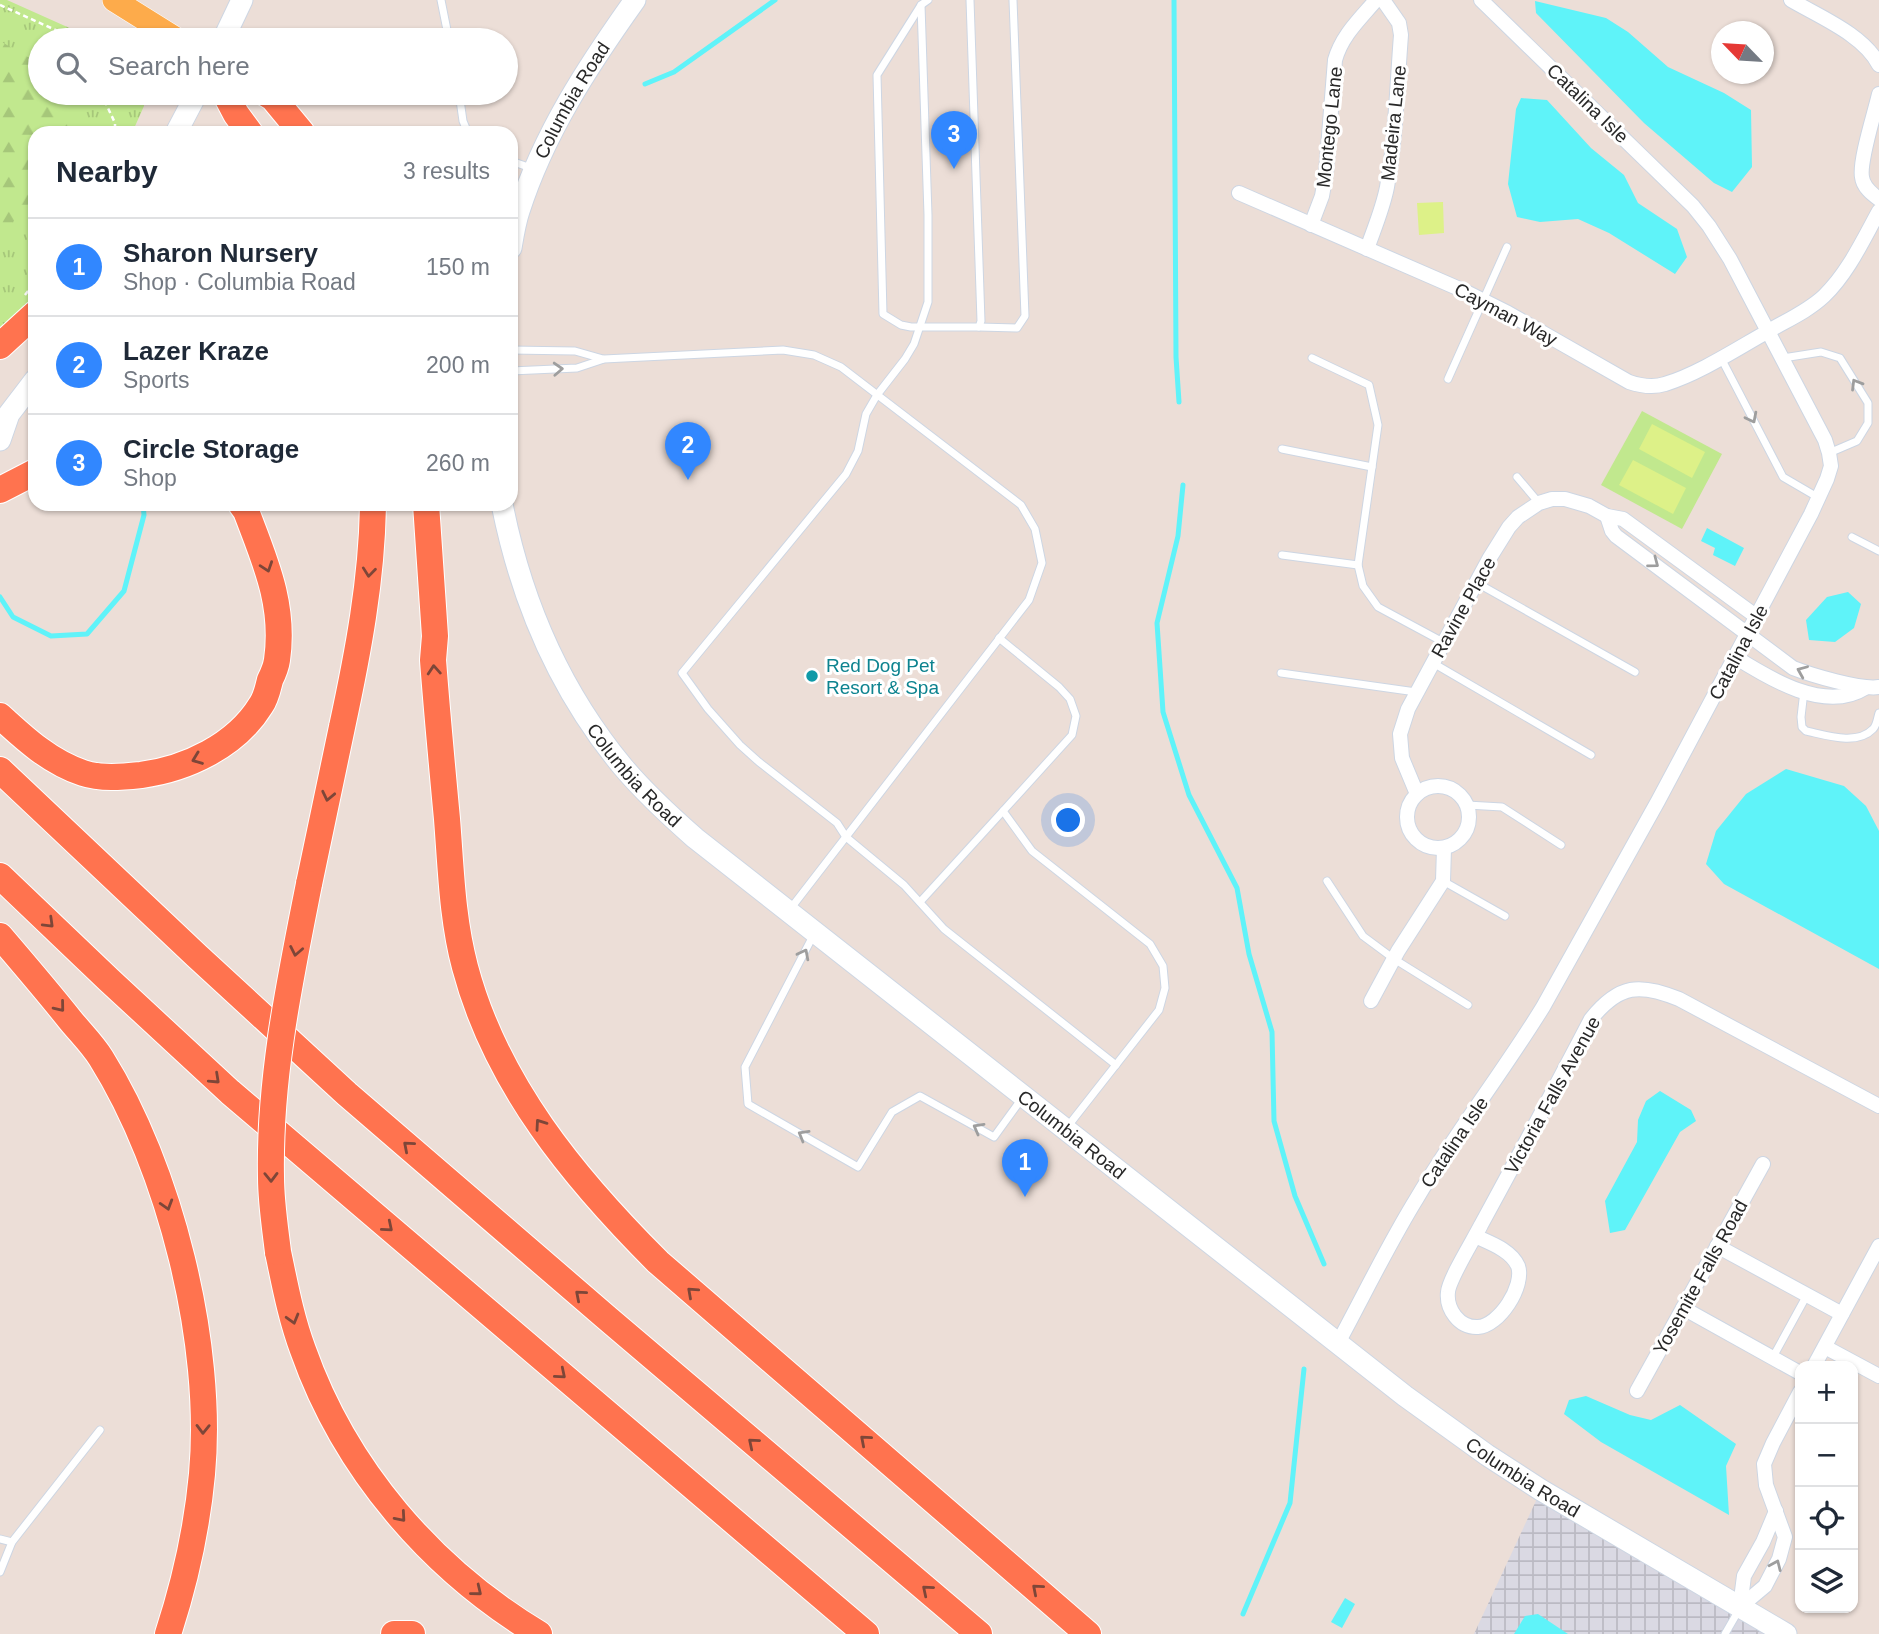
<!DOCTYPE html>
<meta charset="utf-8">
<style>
body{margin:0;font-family:Arial,sans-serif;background:#f6f6f7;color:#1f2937}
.controls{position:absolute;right:21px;bottom:21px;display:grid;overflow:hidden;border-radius:14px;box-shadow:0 2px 5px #0004}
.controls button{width:63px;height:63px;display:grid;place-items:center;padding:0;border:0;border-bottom:2px solid #e0e1e3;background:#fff;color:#1f2937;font:35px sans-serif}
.compass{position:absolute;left:1711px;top:21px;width:63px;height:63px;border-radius:50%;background:#fff;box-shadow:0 2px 5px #0004;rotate:295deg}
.you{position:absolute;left:1069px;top:821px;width:24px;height:24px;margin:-18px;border:5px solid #fff;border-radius:50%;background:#1a73e8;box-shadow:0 0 0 10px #1a73e833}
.badge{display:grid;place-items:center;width:46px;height:46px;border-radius:50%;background:#3187ff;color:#fff;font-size:23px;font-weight:700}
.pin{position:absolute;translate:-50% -58px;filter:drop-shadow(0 2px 4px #0008)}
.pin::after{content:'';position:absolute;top:37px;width:24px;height:21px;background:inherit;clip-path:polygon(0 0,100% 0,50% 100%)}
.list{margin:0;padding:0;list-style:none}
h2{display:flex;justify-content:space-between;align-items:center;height:91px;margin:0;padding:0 28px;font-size:30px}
h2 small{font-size:23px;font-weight:400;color:#747a83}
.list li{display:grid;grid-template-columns:46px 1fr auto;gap:21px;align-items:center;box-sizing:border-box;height:98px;padding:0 28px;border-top:2px solid #e0e1e3}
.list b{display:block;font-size:26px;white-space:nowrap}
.list p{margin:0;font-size:23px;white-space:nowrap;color:#747a83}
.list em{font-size:23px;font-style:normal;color:#747a83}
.icon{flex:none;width:38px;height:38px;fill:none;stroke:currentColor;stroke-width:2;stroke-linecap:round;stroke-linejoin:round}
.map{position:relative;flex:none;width:1879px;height:1634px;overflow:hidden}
.search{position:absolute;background:#fff;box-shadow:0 2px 5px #0004;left:28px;top:28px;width:490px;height:77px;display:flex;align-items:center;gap:18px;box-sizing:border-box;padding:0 24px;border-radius:38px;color:#747a83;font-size:26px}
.panel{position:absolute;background:#fff;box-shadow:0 2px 5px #0004;left:28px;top:126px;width:490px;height:385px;border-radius:21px}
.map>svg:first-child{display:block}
</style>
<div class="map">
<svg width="1879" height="1634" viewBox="0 0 1879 1634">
<defs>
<pattern id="industrial-grid" width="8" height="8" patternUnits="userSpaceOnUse" patternTransform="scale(1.75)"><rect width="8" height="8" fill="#dad9e3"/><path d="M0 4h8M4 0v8" fill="none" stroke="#bbbac3"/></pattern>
<pattern id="grass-tufts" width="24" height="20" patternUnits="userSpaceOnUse" patternTransform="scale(1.75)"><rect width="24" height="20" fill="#c1e88e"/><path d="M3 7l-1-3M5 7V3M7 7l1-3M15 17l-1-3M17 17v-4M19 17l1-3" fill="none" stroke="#a6c77a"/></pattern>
<pattern id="forest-firs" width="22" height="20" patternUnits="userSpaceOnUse" patternTransform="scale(1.75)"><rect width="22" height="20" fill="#c1e88e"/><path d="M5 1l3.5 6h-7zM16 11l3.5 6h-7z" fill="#a6c77a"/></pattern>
</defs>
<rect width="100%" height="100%" fill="#ecded7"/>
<path fill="url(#industrial-grid)" d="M1541 1490 1786 1634H1474Z"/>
<path fill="url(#grass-tufts)" d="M0 0H7L74 30 92 40H40V93H144V106L132 133H35V299L18 327 0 340Z"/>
<path fill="url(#forest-firs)" d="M0 41 40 64V93H58L70 130 68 133H35V191L26 208 0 235Z"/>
<path fill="#c1e88e" d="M1642 411 1722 454 1682 529 1601 485Z"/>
<g fill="#ddf188">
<path d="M1443 202 1444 233 1419 235 1417 203Z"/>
<path d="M1652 424 1705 452 1692 478 1639 449Z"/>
<path d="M1633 460 1686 488 1673 514 1619 485Z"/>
</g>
<g fill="#5ff3f9">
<path d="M1535 1 1606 18 1628 32 1668 67 1724 93 1751 110 1752 167 1732 192 1714 183 1644 123 1536 13Z"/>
<path d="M1521 98 1547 100 1591 148 1624 175 1638 203 1677 229 1687 257 1675 274 1609 233 1578 219 1540 222 1517 217 1508 184 1516 109Z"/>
<path d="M1707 528 1744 548 1735 566 1713 555 1715 548 1701 541Z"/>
<path d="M1848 592 1861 604 1854 628 1835 642 1809 640 1806 620 1827 597Z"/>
<path d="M1786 769 1844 786 1866 806 1879 831V969L1724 884 1706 864 1716 831 1746 794Z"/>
<path d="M1660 1091 1691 1110 1696 1121 1680 1132 1625 1230 1610 1233 1605 1201 1637 1142 1638 1120 1646 1101Z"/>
<path d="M1586 1396 1630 1415 1651 1420 1680 1405 1736 1444 1726 1466 1729 1515 1601 1442 1564 1414 1569 1400Z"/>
<path d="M1345 1598 1355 1604 1342 1628 1331 1622Z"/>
<path d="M1538 1614 1568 1634H1514L1525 1616Z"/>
</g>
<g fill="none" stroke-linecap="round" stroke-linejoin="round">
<g stroke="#5ff3f9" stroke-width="5">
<path d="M1174 0 1176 357 1179 402"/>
<path d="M645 84 674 72 775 0"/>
<path d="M1183 485 1178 536 1157 623 1163 712 1189 795 1237 888 1249 954 1272 1032 1274 1121 1295 1196 1324 1264"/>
<path d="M0 597 13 617 51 636 87 634 124 591 144 515 143 504"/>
<path d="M1243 1614 1290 1503 1304 1369"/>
</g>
<defs>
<g id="lane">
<path d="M441 0 449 40"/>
<path d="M928 0 921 5 877 75 883 314 901 325 911 327H979L981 321 970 0"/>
<path d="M921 5 928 215V302L914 344 905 359 877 395 866 414 858 451 846 474 682 673 708 709 740 745 759 762 837 823 846 837 904 885 944 929 1116 1065"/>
<path d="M459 93 463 121 468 133"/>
<path d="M511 161 531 168"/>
<path d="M979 327 1017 328 1025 316 1013 0"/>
<path d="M511 350 575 351 603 359"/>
<path d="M1312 358 1369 385 1378 425 1358 565 1363 586 1378 607 1443 642"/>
<path d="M1721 358 1783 477 1819 498"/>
<path d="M1783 358 1821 352 1840 358 1868 403V423L1857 441 1829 453"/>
<path d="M511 371 577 368 604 359 783 350 814 355 841 367 1021 505 1035 529 1042 563 1029 600 791 908"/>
<path d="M1448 379 1507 247"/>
<path d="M1282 449 1372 467"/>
<path d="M1517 477 1539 503"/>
<path d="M1852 537 1879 551"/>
<path d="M1282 555 1358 565"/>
<path d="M1477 583 1635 672"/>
<path d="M999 638 1059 687 1070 699 1076 716 1072 735 1003 811 1032 851 1150 944 1163 966 1165 988 1159 1010 1068 1126"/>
<path d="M1433 663 1591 755"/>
<path d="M1281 673 1416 692"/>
<path d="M1804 691 1801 717 1802 727 1806 731C1825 735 1857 746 1873 729 1877 725 1877 719 1879 713"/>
<path d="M1467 805 1502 807 1561 845"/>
<path d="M1327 881 1363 936 1394 959 1468 1005"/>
<path d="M1443 881 1505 916"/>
<path d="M920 902 1003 811"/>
<path d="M814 934 745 1067 748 1104 858 1167 892 1112 920 1096 994 1137 1023 1097"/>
<path d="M1773 1357 1807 1295"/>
<path d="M0 1539 12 1542"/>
<path d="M0 1572 12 1542 100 1430"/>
<path d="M1725 1634 1740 1608"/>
</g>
<g id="street">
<path d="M1791 0C1820 17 1864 35 1879 65"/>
<path d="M1879 94C1875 112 1859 161 1862 177 1863 187 1872 194 1879 199"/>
<path d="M1239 193 1462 290 1508 313 1629 382C1641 386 1653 388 1665 384 1698 374 1735 350 1765 333 1785 321 1807 312 1824 296 1848 273 1863 240 1879 211"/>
<path d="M1311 225 1322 196 1326 173 1335 60C1342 35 1360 19 1376 0"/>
<path d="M1367 249C1374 229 1383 208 1387 187 1396 137 1397 85 1401 35L1399 23 1383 0"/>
<path d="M1607 516 1612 531 1616 536 1793 668C1811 675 1861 690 1879 687"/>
<path d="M1735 657C1770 679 1825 713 1865 688"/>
<circle cx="1438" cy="817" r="31"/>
<path d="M1417 794 1402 758 1400 734 1408 709 1489 559 1509 527 1518 517 1539 503 1552 499H1565L1589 506 1607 516 1623 519 1757 617"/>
<path d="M1371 1001 1398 951 1443 881 1444 848"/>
<path d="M1475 1236C1490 1243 1511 1250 1518 1266 1525 1286 1499 1326 1478 1327 1459 1328 1446 1309 1448 1292 1449 1279 1474 1239 1481 1225 1518 1157 1555 1088 1591 1019 1619 984 1640 983 1679 999L1879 1106"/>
<path d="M1717 1246 1842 1314"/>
<path d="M1683 1308 1800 1373"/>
<path d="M1338 1343C1364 1295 1388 1245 1417 1198 1456 1132 1503 1072 1543 1007L1658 801 1811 514 1827 479 1831 466 1829 453 1825 440 1730 259 1709 226 1693 206 1481 0"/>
<path d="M1825 1347 1879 1376"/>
<path d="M1814 1366 1879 1246"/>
<path d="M1637 1391 1763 1164"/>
<path d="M1740 1607 1765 1586 1779 1559 1785 1537 1766 1485 1764 1464 1773 1443 1800 1392"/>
<path d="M1740 1607 1744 1576 1763 1542 1776 1511"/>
</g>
<g id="secondary">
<path d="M223 40 242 0"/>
<path d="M176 133 197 93"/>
<path id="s1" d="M511 248C513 236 515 223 519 211 544 133 588 66 635 0"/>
<path d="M0 440 9 414 35 380"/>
<path id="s2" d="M502 504C521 600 560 691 623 767 645 793 670 816 695 838L1405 1396 1487 1455 1541 1490 1786 1634"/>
</g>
<path id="primary" d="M114 0 178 40"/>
<g id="highway">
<path d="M225 93 236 114 250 133"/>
<path d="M265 93 273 98 302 133"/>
<path d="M0 346 35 314"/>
<path d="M0 490 35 472"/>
<path d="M426 504 435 636 433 660C437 713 442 766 447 819 451 869 452 918 465 967 496 1084 574 1178 658 1262L1088 1634"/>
<path d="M0 716C25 739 50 762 83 773 101 779 122 777 141 775 186 769 236 746 261 705 266 698 268 688 270 680 273 674 276 667 277 660 285 605 265 561 246 511L241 504"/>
<path d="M0 770 197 956 347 1094 607 1318 979 1634"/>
<path d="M0 876 109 980 230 1092 866 1634"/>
<path d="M309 884C320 831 331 779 342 727 358 653 372 579 373 504"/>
<path d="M0 936C24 964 48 992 71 1021 81 1033 93 1045 101 1058 170 1168 214 1344 202 1474 197 1528 185 1582 168 1634"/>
<path d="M278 1252C285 1285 291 1318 303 1350 345 1469 431 1569 539 1634"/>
<path d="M394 1634H412"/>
</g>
</defs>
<use href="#lane" stroke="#cdd6e3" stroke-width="9"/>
<use href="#street" stroke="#cdd6e3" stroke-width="16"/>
<use href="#secondary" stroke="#cdd6e3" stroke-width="23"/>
<use href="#primary" stroke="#fff" stroke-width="24"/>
<use href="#highway" stroke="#fff" stroke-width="28"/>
<g stroke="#fff" stroke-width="2.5" stroke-dasharray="5 3.5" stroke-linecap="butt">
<path d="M0 5 71 37 74 40"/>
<path d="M101 93 115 123V133"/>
<path d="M25 295 35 282"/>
</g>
<use href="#lane" stroke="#fff" stroke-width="7"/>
<use href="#street" stroke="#fff" stroke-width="14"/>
<use href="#secondary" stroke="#fff" stroke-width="21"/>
<use href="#primary" stroke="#fdab4b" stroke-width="23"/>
<use href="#highway" stroke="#ff734f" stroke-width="26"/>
<defs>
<path id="highway-bridge" d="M278 1252C275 1227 271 1202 271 1177 269 1078 290 980 309 884"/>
</defs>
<use href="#highway-bridge" stroke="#fff" stroke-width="28" stroke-linecap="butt"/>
<use href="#highway-bridge" stroke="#ff734f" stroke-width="26"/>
</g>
<defs><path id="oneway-chevron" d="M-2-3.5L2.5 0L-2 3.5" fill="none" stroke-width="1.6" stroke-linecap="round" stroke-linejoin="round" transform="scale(1.75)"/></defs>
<g stroke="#9e9e9e">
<use href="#oneway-chevron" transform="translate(558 369) rotate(-3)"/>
<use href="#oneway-chevron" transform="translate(1856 384) rotate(-121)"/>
<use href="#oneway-chevron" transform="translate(1752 418) rotate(63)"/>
<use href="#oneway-chevron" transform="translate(1654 563) rotate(37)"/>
<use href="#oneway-chevron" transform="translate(1802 671) rotate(-157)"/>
<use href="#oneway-chevron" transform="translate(804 954) rotate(-63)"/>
<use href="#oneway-chevron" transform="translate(978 1128) rotate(-151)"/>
<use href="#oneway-chevron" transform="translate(803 1135) rotate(-150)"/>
<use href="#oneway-chevron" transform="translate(1776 1565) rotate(-66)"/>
</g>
<g stroke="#7e4638">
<use href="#oneway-chevron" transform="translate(267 567) rotate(71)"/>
<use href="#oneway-chevron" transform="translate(369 572) rotate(96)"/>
<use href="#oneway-chevron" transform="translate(434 670) rotate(-94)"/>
<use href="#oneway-chevron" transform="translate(197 759) rotate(159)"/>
<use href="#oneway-chevron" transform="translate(328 796) rotate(102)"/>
<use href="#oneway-chevron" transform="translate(49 923) rotate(44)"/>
<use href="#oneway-chevron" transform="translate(296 951) rotate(101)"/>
<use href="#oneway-chevron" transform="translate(60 1007) rotate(51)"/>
<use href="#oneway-chevron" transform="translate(215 1079) rotate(43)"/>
<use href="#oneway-chevron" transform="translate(540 1124) rotate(-125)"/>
<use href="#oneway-chevron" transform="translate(408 1146) rotate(-139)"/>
<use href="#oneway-chevron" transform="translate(271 1177) rotate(89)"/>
<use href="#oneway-chevron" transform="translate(167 1205) rotate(73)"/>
<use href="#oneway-chevron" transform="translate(388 1227) rotate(40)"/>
<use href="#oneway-chevron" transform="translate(692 1292) rotate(-138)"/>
<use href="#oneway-chevron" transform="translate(580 1295) rotate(-139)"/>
<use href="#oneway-chevron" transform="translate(293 1319) rotate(74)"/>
<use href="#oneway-chevron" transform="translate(561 1374) rotate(40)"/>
<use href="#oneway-chevron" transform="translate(203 1429) rotate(91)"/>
<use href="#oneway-chevron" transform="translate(865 1440) rotate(-139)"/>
<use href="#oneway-chevron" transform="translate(753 1443) rotate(-140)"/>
<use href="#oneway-chevron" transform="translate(401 1517) rotate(49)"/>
<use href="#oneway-chevron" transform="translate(1037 1589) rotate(-139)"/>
<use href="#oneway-chevron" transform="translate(927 1590) rotate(-140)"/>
<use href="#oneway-chevron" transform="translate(477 1591) rotate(39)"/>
</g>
<circle fill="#0f9aa8" stroke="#fff" stroke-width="2.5" cx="812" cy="676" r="7"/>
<g text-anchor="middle" stroke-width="6" stroke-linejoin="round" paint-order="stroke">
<g font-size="19" fill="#282828" stroke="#fff">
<text dy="7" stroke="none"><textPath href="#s1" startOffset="161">Columbia Road</textPath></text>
<text transform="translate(1588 103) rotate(44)" y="7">Catalina Isle</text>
<text transform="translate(1393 123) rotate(-84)" y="7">Madeira Lane</text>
<text transform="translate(1329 127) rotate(-84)" y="7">Montego Lane</text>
<text transform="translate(1506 314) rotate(28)" y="7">Cayman Way</text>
<text transform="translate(1463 607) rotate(-61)" y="7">Ravine Place</text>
<text transform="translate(1738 652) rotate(-62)" y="7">Catalina Isle</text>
<text dy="7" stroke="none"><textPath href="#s2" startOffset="306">Columbia Road</textPath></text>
<text transform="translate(1552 1095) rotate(-61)" y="7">Victoria Falls Avenue</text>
<text dy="7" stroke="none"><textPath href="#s2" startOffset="873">Columbia Road</textPath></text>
<text transform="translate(1454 1142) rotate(-56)" y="7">Catalina Isle</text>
<text transform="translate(1700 1277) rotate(-61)" y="7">Yosemite Falls Road</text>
<text dy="7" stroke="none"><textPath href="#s2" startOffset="1440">Columbia Road</textPath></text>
</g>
<g font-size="19" fill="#0d838f" stroke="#fff" text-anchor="start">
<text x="826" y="672">Red Dog Pet<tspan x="826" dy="22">Resort &amp; Spa</tspan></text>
</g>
</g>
</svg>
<div class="controls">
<button>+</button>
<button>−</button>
<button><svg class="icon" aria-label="locate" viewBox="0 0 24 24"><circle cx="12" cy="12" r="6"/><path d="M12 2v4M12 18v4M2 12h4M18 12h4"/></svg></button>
<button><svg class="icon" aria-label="layers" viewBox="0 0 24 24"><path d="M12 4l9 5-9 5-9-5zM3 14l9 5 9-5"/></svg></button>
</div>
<svg class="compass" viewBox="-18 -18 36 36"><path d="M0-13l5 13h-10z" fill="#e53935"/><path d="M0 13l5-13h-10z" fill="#747a83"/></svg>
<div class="you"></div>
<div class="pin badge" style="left:1025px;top:1197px">1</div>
<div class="pin badge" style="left:688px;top:480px">2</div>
<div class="pin badge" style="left:954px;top:169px">3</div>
<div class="search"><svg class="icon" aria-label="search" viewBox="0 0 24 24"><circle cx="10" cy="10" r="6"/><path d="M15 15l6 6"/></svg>Search here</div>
<section class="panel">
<h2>Nearby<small>3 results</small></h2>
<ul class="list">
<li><span class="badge">1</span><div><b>Sharon Nursery</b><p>Shop · Columbia Road</p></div><em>150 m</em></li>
<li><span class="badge">2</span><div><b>Lazer Kraze</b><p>Sports</p></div><em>200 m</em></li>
<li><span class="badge">3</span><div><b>Circle Storage</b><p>Shop</p></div><em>260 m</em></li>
</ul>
</section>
</div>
